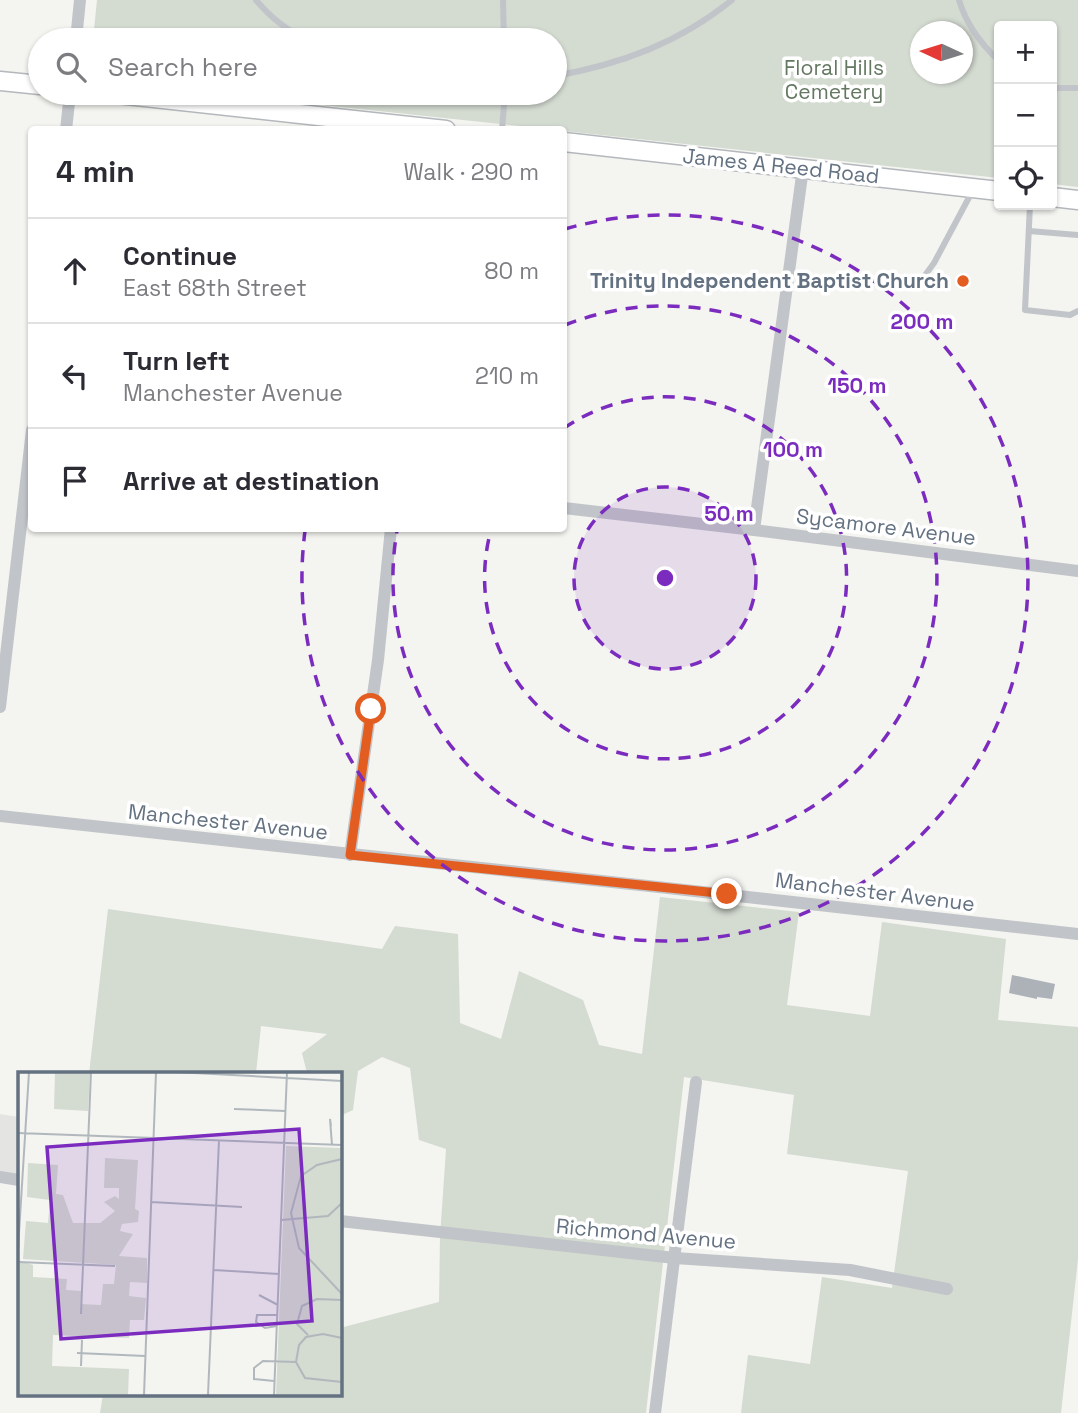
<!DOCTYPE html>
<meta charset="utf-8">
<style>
body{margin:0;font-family:"Space Grotesk",sans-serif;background:#f2f2f3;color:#2b2b33}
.controls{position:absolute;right:21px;top:21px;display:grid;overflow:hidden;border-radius:7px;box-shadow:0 2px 5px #0004}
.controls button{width:63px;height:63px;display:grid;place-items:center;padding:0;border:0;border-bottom:2px solid #e1e1e2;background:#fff;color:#2b2b33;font:35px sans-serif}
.compass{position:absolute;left:910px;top:21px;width:63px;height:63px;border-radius:50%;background:#fff;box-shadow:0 2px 5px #0004;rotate:274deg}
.stop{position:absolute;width:21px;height:21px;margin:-16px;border:5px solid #e35d20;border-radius:50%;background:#fff}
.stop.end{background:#e35d20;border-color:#fff;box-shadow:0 2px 7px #0008}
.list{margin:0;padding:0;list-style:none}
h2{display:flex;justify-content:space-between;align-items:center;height:91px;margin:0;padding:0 28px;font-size:30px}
h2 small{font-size:23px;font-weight:400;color:#7c7c81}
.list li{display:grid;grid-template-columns:46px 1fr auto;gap:21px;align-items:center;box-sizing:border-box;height:105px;padding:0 28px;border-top:2px solid #e1e1e2}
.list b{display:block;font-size:26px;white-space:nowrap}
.list p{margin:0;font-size:23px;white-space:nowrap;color:#7c7c81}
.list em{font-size:23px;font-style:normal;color:#7c7c81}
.icon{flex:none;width:38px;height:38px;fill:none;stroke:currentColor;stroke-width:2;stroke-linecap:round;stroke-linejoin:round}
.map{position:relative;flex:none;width:1078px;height:1413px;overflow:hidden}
.search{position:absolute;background:#fff;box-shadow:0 2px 5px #0004;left:28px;top:28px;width:539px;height:77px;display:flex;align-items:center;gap:18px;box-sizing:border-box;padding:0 24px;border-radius:38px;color:#7c7c81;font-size:26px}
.panel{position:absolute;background:#fff;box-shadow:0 2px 5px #0004;left:28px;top:126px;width:539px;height:406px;border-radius:7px}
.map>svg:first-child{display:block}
</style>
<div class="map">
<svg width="1078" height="1413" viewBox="0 0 1078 1413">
<rect width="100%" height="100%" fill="#f4f4f0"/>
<path fill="#e4e5e3" d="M0 1114 19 1117V1175L0 1172Z"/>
<g fill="#d4dbd1" fill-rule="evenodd">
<path d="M97 0H1078V187L1052 184V26H999V178L564 131V130L548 129 208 93H555V40H93ZM920 32H962V74H920Z"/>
<path d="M660 897 799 912 787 1005 870 1016 882 922 1006 939 998 1020 1078 1027V1259L1061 1413H741L748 1355 810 1364 822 1277 892 1288 908 1171 787 1154 794 1095 684 1077 646 1413H100L103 1394H340V1328L439 1302 440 1237 446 1149 419 1140 410 1068 382 1057 358 1071 353 1110 340 1116V1074L307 1073 302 1053 327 1034 261 1026 256 1073 89 1074 108 909 382 949 395 926 458 934 460 1023 501 1039 519 971 583 1000 599 1045 642 1054Z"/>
</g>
<path fill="#acb2b8" d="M1012 975 1055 984 1052 999 1037 997V999L1009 993Z"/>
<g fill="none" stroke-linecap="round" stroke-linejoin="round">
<defs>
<g id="secondary">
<path d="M0 81 40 85"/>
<path d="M108 93 446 130"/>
<path d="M564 142 999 191"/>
<path d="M1052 197 1078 200"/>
</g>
</defs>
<use href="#secondary" stroke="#b4b8bc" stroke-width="21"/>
<g stroke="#c1c4c8" stroke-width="6">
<path d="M256 0C270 17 289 32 309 40"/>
<path d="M503 0 504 40"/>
<path d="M959 0C966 24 981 44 999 61"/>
<path d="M555 76C621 64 679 43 732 0"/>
<path d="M1052 88H1078"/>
<path d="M502 130 505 93"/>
<path d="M1030 205 1025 310 1070 315 1078 311"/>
<path d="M1029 231 1078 235"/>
<path d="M912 287 923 278 934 263 973 190"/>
</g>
<g stroke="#c1c4c8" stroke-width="12">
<path d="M76 40 80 0"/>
<path d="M66 130 70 93"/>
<path d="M564 508 754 530 1078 571"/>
<path d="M754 530 803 168"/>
<path d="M0 707 32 430"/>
<path d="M0 816C359 856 719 892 1078 934"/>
<path d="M350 855 378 660 391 528"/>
<path d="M0 1177 19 1180"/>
<path d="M340 1221 675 1258 850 1270 947 1289"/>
<path d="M655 1413 696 1082"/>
</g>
<use href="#secondary" stroke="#fff" stroke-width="18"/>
</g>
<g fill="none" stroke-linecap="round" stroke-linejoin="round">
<path stroke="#e35d20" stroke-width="9" d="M371 709 350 855 727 894"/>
</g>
<circle cx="665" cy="578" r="91" fill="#7b2cbf" fill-opacity=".12"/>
<g fill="none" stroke="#7b2cbf" stroke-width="3.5" stroke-dasharray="12 9">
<circle cx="665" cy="578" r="91"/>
<path d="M564 428A181 181 0 1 1 491 530"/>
<path d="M565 325A272 272 0 1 1 397 531"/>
<path d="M565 229A363 363 0 1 1 305 531"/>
</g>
<circle fill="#e35d20" stroke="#fff" stroke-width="2.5" cx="963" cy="281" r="7"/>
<g text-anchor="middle" stroke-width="7" stroke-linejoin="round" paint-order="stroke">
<g font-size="21" fill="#647861" stroke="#fff">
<text x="834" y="75">Floral Hills<tspan x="834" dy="24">Cemetery</tspan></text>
</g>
<g font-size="21" fill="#637181" stroke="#fff">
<text transform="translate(781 166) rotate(6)" y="7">James A Reed Road</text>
<text transform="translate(886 527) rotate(7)" y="7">Sycamore Avenue</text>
<text transform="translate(228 822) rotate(6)" y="7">Manchester Avenue</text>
<text transform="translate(875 892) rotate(7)" y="7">Manchester Avenue</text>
<text transform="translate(646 1234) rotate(5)" y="7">Richmond Avenue</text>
</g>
<g font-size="21" font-weight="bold" fill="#637181" stroke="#fff" text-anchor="end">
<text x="949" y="288">Trinity Independent Baptist Church</text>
</g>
</g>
<g transform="translate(18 1072)">
<rect width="324" height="324" fill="#f4f4f0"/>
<path d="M37 0 72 1 70 39 36 37ZM268 74 324 76V323H258ZM87 86 120 88 117 137 121 139 120 150 104 152 102 159 115 162 101 184 129 186V211L112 210 111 224 128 226 126 248H112L111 266 35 263 34 294 111 297 110 323 0 322V188L15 193V205L49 207 48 218 64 219 63 232 83 233 85 212H96L98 193 5 187 8 149 30 151 32 128 9 125 10 91 40 93 38 122 45 123 55 151H82L97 139 86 130 97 124 101 127V116H86Z" fill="#d4dbd1"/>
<path fill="none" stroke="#b1b8bd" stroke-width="2" d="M157 0 324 9M216 37 267 39M313 54 312 47 314 73M0 61 324 73M324 87 299 93 283 104 273 141 281 176 324 222M133 130 224 135M263 148 310 144 324 131M0 177 11 0M0 190 97 194M196 198 261 202M241 223 260 233M63 242 73 0M259 254 247 256 238 250 239 243H259M290 263 279 252 284 234 299 227 324 228M324 266 305 262 288 265 281 273 278 290 287 306 324 310M59 281 127 284M63 294 64 268M256 309 236 307V296L245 289 278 290M126 323 138 0H134M190 323 201 68M256 323 269 0"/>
<path fill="#7b2cbf" fill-opacity="0.15" stroke="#7b2cbf" stroke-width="3.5" d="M281 57 294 249 43 267 29 75Z"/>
<rect width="324" height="324" fill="none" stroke="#637181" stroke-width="3.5"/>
</g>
<circle cx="665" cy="578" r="10" fill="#7b2cbf" stroke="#fff" stroke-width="3.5"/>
<g font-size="21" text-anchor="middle" font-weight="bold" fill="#7b2cbf" stroke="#fff" stroke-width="7" stroke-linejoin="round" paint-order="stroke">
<text x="922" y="329">200 m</text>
<text x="857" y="393">150 m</text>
<text x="793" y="457">100 m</text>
<text x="729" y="521">50 m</text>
</g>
</svg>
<div class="controls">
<button>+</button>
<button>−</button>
<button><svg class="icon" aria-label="locate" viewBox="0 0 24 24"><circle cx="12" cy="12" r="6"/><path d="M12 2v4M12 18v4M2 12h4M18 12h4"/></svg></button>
</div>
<svg class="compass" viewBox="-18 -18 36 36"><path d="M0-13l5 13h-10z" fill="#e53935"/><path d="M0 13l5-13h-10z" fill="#7c7c81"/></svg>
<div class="stop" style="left:371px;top:709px"></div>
<div class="stop end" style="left:727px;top:894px"></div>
<div class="search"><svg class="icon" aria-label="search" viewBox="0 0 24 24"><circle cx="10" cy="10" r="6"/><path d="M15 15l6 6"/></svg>Search here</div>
<section class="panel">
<h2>4 min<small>Walk · 290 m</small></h2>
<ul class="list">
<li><svg class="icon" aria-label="ahead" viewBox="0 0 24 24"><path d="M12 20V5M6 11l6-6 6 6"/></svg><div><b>Continue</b><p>East 68th Street</p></div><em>80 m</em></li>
<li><svg class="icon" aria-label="left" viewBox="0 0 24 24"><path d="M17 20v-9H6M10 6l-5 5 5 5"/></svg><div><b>Turn left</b><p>Manchester Avenue</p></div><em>210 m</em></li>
<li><svg class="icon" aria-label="arrive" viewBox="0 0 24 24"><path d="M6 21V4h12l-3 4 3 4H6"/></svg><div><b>Arrive at destination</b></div></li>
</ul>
</section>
</div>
